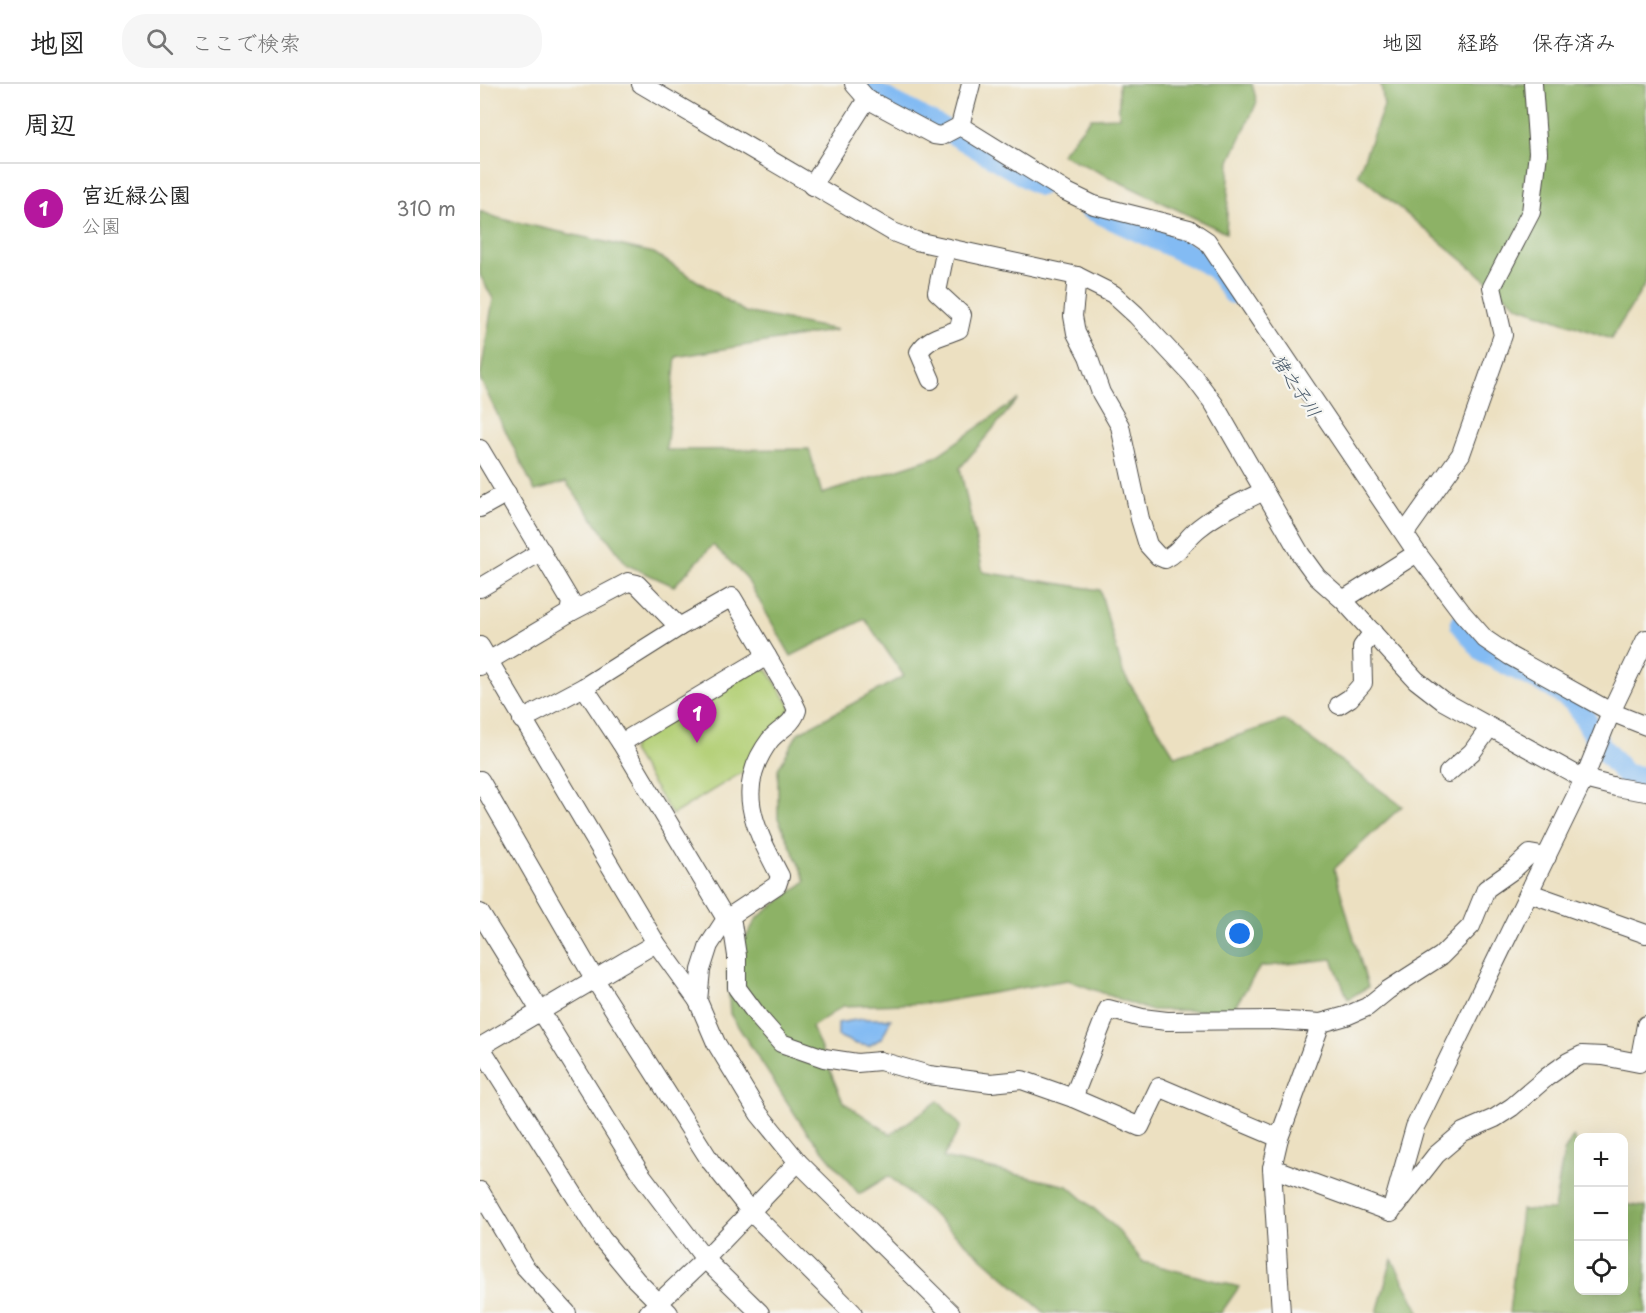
<!DOCTYPE html>
<html lang="ja">
<meta charset="utf-8">
<style>
body{margin:0;font-family:"Playpen Sans","Klee One",sans-serif;background:#f6f6f6;color:#222}
.controls{position:absolute;right:18px;bottom:18px;display:grid;overflow:hidden;border-radius:12px;box-shadow:0 6px 24px #0002}
.controls button{width:54px;height:54px;display:grid;place-items:center;padding:0;border:0;border-bottom:2px solid #e0e0e0;background:#fff;color:#222;font:30px sans-serif}
.you{position:absolute;left:760px;top:850px;width:21px;height:21px;margin:-15px;border:4px solid #fff;border-radius:50%;background:#1a73e8;box-shadow:0 0 0 9px #1a73e833}
.badge{display:grid;place-items:center;width:39px;height:39px;border-radius:50%;background:#b5179e;color:#fff;font-size:20px;font-weight:700}
.pin{position:absolute;translate:-50% -50px;filter:drop-shadow(0 2px 3px #0008)}
.pin::after{content:'';position:absolute;top:32px;width:21px;height:18px;background:inherit;clip-path:polygon(0 0,100% 0,50% 100%)}
.list{margin:0;padding:0;list-style:none}
h2{display:flex;justify-content:space-between;align-items:center;height:78px;margin:0;padding:0 24px;font-size:26px}
h2 small{font-size:20px;font-weight:400;color:#767676}
.list li{display:grid;grid-template-columns:39px 1fr auto;gap:18px;align-items:center;box-sizing:border-box;height:90px;padding:0 24px;border-top:2px solid #e0e0e0}
.list b{display:block;font-size:22px;white-space:nowrap}
.list p{margin:0;font-size:20px;white-space:nowrap;color:#767676}
.list em{font-size:20px;font-style:normal;color:#767676}
.icon{flex:none;width:33px;height:33px;fill:none;stroke:currentColor;stroke-width:2;stroke-linecap:round;stroke-linejoin:round}
.map{position:relative;flex:none;width:1166px;height:1229px;overflow:hidden}
header{display:flex;align-items:center;gap:36px;box-sizing:border-box;height:84px;padding:0 30px;background:#fff;border-bottom:2px solid #e0e0e0}
header strong{font-size:28px}
nav{display:flex;gap:33px;margin-inline-start:auto;font-size:21px}
.search{width:420px;height:54px;background:#f6f6f6;display:flex;align-items:center;gap:15px;box-sizing:border-box;padding:0 21px;border-radius:24px;color:#767676;font-size:22px}
main{display:flex}
aside{flex:1;background:#fff}
.map>svg:first-child{display:block}
</style>
<header>
<strong>地図</strong>
<div class="search"><svg class="icon" aria-label="search" viewBox="0 0 24 24"><circle cx="10" cy="10" r="6"/><path d="M15 15l6 6"/></svg>ここで検索</div>
<nav><a>地図</a><a>経路</a><a>保存済み</a></nav>
</header>
<main>
<aside>
<h2>周辺<small></small></h2>
<ul class="list">
<li><span class="badge">1</span><div><b>宮近緑公園</b><p>公園</p></div><em>310 m</em></li>
</ul>
</aside>
<div class="map">
<svg width="1166" height="1229" viewBox="0 0 1166 1229">
<rect width="100%" height="100%" fill="#f6f6f2"/>
<filter id="ink" filterUnits="userSpaceOnUse"><feTurbulence type="fractalNoise" baseFrequency=".0167" numOctaves="2"/><feDisplacementMap in="SourceGraphic" scale="12" xChannelSelector="R" yChannelSelector="G"/><feConvolveMatrix kernelMatrix="1 2 1 2 8 2 1 2 1" color-interpolation-filters="sRGB"/></filter>
<filter id="wash" filterUnits="userSpaceOnUse"><feTurbulence type="fractalNoise" baseFrequency=".008" numOctaves="4" result="noise"/><feDisplacementMap in="SourceGraphic" scale="24" xChannelSelector="R" yChannelSelector="G"/><feGaussianBlur stdDeviation="1.35" result="paint"/><feColorMatrix in="noise" values="0 0 0 0 0 0 0 0 0 0 0 0 0 0 0 0 0 1.4 0 .05"/><feComposite in="paint" operator="in"/></filter>
<g filter="url(#wash)">
<rect width="100%" height="100%" fill="#ece0c1"/>
<path fill="#b2cf75" stroke="#6e7d50" stroke-width="1.5" d="M278 584 288 587 311 623 266 686 192 731 152 667 155 656Z"/>
<g fill="#8db266" stroke="#5c6e48" stroke-width="1.5">
<path d="M639 0H772L777 18 750 77 746 149 581 70 611 34 639 33Z"/>
<path d="M901 0H1166V199L1131 255 1038 222 878 90 904 22Z"/>
<path d="M0 127 18 134 174 169 265 228 357 246 196 273 186 366 329 365 342 410 455 373 538 315 480 384 503 488 620 506 643 589 695 672 805 636 922 722 854 785 888 903 868 915 852 875 780 883 752 927 669 926 588 896 454 919 363 922 332 943 363 1018 411 1050 458 1017 481 1042 463 1074 588 1102 636 1144 663 1178 759 1203 741 1229H565L409 1092 379 1110 324 1044 250 930 247 887 277 834 326 797 298 734V685L318 649 424 592 385 535 311 572 265 492 233 461 194 502 147 481 86 398 55 407 0 295 13 215 0 191Z"/>
<path d="M1093 1053 1098 1063V1206H1144V1120L1166 1123V1229H1029L1041 1126H1074L1084 1068Z"/>
<path d="M912 1175 940 1229H897Z"/>
</g>
<path fill="#83bbf3" stroke="#57738f" stroke-width="1.5" d="M382 935H411L402 954 389 962 376 960 358 952V939Z"/>
<g fill="none" stroke-linecap="round" stroke-linejoin="round">
<g stroke="#83bbf3" stroke-width="22">
<path d="M385 0 395 9 479 53 560 101"/>
<path d="M609 124 719 175 736 185 753 209"/>
<path d="M981 540 1005 569 1072 603 1096 619 1121 663 1146 691 1166 694"/>
</g>
</g>
</g>
<g filter="url(#ink)">
<g fill="none" stroke-linecap="round" stroke-linejoin="round">
<defs>
<g id="minor">
<path d="M161 0 413 148 436 157 597 192 633 210 656 231 713 292 734 320 821 471 837 493 863 516 936 596 963 617 1104 695 1136 703 1166 708"/>
<path d="M374 0 387 15 454 51 461 52 480 42 585 107 614 121 709 145 727 157 937 469 983 530 1005 555 1030 572 1131 628 1166 642"/>
<path d="M480 42 491 0"/>
<path d="M332 102 387 15"/>
<path d="M597 192 593 232 596 249 608 272 621 309 640 342 660 435 668 461 678 472 685 475C700 468 706 454 719 444 739 428 761 418 784 407"/>
<path d="M451 296 439 268C450 252 461 253 479 245L482 231 457 208 466 164"/>
<path d="M0 365 91 518 89 529 0 582"/>
<path d="M0 424 27 409"/>
<path d="M925 449 981 370 1010 288 1023 251 1012 203 1051 128 1058 69 1053 0"/>
<path d="M0 504 62 467"/>
<path d="M863 516 937 469"/>
<path d="M89 529 148 498 157 500 199 543 252 513 310 611 317 626C312 642 300 644 290 656 253 705 275 744 300 792L297 801 246 835 229 861 221 886 218 917 236 959 279 1030 318 1078 471 1229"/>
<path d="M0 562 176 859 218 917"/>
<path d="M104 603 141 659 246 835 252 839 257 872V904L280 935 301 959 344 974 377 979 400 977 449 991 511 999 542 996 593 1014 660 1043 679 1003 799 1054"/>
<path d="M859 621 870 614 883 599 882 563 893 548"/>
<path d="M42 636 104 603 199 543"/>
<path d="M141 659 287 572"/>
<path d="M968 689 992 668 1010 643"/>
<path d="M0 696 115 896 231 1078 271 1128 373 1229"/>
<path d="M1050 809 1166 850"/>
<path d="M0 829 160 1089 225 1175 280 1229"/>
<path d="M0 962 122 1155 156 1196 189 1229"/>
<path d="M0 963 176 859"/>
<path d="M593 1014 628 925 662 934 687 937 792 936 841 939 866 932 887 923 908 906 961 872 991 842 1006 805 1033 786 1050 770 1067 773"/>
<path d="M792 1084 911 1128 935 1043 1104 695 1131 628 1166 555"/>
<path d="M0 1107 44 1182 87 1229"/>
<path d="M916 1122 956 1071 983 1048 1015 1034 1032 1023 1067 993 1088 978 1102 971 1123 972 1159 979 1166 941"/>
<path d="M168 1229 225 1175 318 1078"/>
<path d="M801 1229 792 1084 799 1054 841 939"/>
</g>
</defs>
<use href="#minor" stroke="#484642" stroke-width="20"/>
<use href="#minor" stroke="#fff" stroke-width="18"/>
</g>
</g>
<g text-anchor="middle" stroke-width="4.5" stroke-linejoin="round" paint-order="stroke">
<g font-size="18" font-style="italic" fill="#455667" stroke="#f6f6f2">
<text transform="translate(816 302) rotate(56)" y="6">猪之子川</text>
</g>
</g>
</svg>
<div class="controls">
<button>+</button>
<button>−</button>
<button><svg class="icon" aria-label="locate" viewBox="0 0 24 24"><circle cx="12" cy="12" r="6"/><path d="M12 2v4M12 18v4M2 12h4M18 12h4"/></svg></button>
</div>
<div class="you"></div>
<div class="pin badge" style="left:217px;top:659px">1</div>
</div>
</main>
